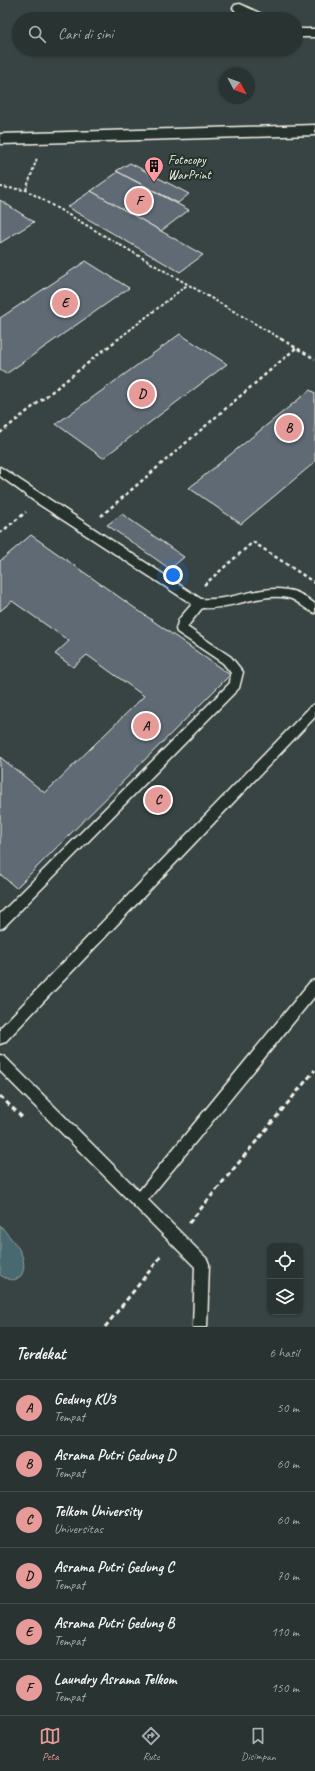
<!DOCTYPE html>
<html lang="id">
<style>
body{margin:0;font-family:Caveat,sans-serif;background:#313b3a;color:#f1f3f6}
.controls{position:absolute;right:12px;bottom:12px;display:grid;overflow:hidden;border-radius:8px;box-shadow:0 1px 3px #0004}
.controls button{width:36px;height:36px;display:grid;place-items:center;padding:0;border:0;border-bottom:1px solid #454e4d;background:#293332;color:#f1f3f6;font:20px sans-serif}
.compass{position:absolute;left:219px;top:68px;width:36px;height:36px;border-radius:50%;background:#293332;box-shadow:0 1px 3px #0004;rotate:131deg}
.you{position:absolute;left:173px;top:575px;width:14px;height:14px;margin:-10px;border:3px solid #fff;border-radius:50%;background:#1a73e8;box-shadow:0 0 0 6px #1a73e833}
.badge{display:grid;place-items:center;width:26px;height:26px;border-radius:50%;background:#e69b98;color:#111;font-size:13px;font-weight:700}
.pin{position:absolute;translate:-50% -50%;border:2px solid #fff;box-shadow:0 1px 4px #0006}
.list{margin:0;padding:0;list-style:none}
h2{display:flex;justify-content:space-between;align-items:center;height:52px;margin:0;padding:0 16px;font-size:17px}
h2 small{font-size:13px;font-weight:400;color:#a5aaac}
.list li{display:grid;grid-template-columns:26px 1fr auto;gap:12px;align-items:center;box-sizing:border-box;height:56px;padding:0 16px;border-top:1px solid #454e4d}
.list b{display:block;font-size:15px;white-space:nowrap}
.list p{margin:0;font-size:13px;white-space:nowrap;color:#a5aaac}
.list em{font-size:13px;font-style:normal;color:#a5aaac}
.icon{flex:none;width:22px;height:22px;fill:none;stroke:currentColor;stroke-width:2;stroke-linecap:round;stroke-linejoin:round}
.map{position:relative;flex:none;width:315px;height:1327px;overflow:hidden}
.search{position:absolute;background:#293332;box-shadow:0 1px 3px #0004;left:12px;right:12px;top:12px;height:44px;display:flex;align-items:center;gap:10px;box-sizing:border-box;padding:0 14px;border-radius:22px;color:#a5aaac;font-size:15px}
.sheet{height:388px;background:#293332}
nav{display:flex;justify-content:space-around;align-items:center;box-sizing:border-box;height:56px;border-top:1px solid #454e4d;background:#293332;font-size:11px;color:#a5aaac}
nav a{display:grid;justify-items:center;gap:2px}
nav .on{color:#e69b98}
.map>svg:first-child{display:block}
</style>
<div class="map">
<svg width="315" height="1327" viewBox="0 0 315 1327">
<rect width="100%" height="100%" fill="#374443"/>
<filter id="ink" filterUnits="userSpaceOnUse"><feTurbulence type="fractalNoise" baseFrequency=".025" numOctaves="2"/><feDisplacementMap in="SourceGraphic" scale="8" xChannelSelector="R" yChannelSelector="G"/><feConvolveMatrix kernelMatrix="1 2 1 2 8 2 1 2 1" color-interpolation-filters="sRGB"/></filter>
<g filter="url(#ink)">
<path fill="#4a6970" stroke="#8e9fa0" d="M0 1225C7 1234 16 1243 21 1253 29 1272 19 1288 0 1275Z"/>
<g fill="#606b75" stroke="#f4f1e8">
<path d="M130 163 189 194 178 203 116 171Z"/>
<path d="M118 172 189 210 161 231 91 191Z"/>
<path d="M91 191 203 255 180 272 67 207Z"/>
<path d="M0 200 34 222 0 243Z"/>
<path d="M86 261 129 288 6 374 0 370V318Z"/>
<path d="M180 334 227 364 103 458 56 424Z"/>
<path d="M310 390 315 393V462L241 524 189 488Z"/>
<path d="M122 514 184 557 170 569 107 525Z"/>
<path d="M31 535 230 675 16 888 0 874V757L45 793 144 696 87 655 73 667 55 654 69 641 12 601 0 611V561Z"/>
</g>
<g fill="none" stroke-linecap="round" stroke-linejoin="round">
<defs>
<g id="service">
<path d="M0 467 201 599C230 602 258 585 287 590 298 591 307 598 315 604V613C305 610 298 600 288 598 261 592 230 610 202 608L187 627 231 657 243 672 239 688 4 927 0 929V914L230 683 231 673 223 663 177 632 176 629 179 619 192 604 37 503 0 476Z"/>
<path d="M315 704V717L5 1042 0 1044V1028L311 706Z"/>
<path d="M315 980V996L148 1200 207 1259 209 1264 207 1327H193L195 1267 0 1071V1055L5 1057 139 1191 310 982Z"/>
</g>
<g id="minor">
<path d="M240 4 266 16 268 19C256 19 241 19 233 8L235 5Z"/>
<rect x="296" y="29" width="19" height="8"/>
<path d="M315 125V135L0 144V134Z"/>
</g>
</defs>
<use href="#service" stroke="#f4f1e8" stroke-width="3"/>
<use href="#minor" stroke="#f4f1e8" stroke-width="3"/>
<g stroke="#f4f1e8" stroke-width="2" stroke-dasharray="3 2" stroke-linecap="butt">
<path d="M0 187 26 190 283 340"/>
<path d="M26 190 37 158"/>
<path d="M117 340 187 285"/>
</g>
<g stroke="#f4f1e8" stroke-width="2.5" stroke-dasharray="3.5 3" stroke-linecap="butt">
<path d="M281 339 315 359"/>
<path d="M0 433 118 339"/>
<path d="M101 516 296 348"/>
<path d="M0 533 26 512"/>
<path d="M204 585 253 542 315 583"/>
</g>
<g stroke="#f4f1e8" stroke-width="3" stroke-dasharray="5 3.5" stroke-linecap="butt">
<path d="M0 1096 22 1117"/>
<path d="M189 1223 315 1070"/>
<path d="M105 1327 163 1254"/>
</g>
<use href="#service" fill="#26332d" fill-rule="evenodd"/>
<use href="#minor" fill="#26332d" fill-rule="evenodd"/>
</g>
</g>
<defs>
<symbol id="building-pin" viewBox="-11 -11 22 30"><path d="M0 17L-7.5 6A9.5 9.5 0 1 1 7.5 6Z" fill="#ff9aa2" stroke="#26332d"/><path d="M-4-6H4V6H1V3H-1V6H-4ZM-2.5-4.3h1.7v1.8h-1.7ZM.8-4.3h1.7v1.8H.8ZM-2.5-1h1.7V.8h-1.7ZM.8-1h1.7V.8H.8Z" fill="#111"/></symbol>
</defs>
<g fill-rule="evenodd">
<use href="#building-pin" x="143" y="155" width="22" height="30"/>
</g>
<g text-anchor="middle" stroke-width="4" stroke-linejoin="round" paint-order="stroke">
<g font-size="13" fill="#f4f1e8" stroke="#26332d" text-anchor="start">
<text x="168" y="164">Fotocopy<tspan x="168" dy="15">WarPrint</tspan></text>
</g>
</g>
</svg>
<div class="controls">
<button><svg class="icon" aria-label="locate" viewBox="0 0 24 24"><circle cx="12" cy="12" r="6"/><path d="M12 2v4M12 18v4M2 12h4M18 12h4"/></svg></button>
<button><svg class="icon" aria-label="layers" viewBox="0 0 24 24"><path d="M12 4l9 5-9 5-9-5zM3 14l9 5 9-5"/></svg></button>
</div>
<svg class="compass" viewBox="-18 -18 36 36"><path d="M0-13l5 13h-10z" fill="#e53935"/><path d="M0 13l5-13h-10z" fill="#a5aaac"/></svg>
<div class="you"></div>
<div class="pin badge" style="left:146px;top:726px">A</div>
<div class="pin badge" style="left:289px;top:428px">B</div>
<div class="pin badge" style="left:158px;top:800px">C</div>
<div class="pin badge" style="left:142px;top:394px">D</div>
<div class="pin badge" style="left:65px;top:303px">E</div>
<div class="pin badge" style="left:139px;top:201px">F</div>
<div class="search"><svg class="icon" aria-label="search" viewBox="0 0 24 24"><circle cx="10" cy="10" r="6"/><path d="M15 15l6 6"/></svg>Cari di sini</div>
</div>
<section class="sheet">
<h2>Terdekat<small>6 hasil</small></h2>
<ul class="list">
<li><span class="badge">A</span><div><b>Gedung KU3</b><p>Tempat</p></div><em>50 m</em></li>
<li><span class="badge">B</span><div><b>Asrama Putri Gedung D</b><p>Tempat</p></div><em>60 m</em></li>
<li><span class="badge">C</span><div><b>Telkom University</b><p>Universitas</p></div><em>60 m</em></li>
<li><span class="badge">D</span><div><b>Asrama Putri Gedung C</b><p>Tempat</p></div><em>70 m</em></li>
<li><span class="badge">E</span><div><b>Asrama Putri Gedung B</b><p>Tempat</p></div><em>110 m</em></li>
<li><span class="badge">F</span><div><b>Laundry Asrama Telkom</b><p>Tempat</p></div><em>150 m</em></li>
</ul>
</section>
<nav>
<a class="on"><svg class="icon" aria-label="map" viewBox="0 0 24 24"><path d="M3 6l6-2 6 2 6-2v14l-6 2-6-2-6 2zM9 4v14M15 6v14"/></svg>Peta</a>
<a><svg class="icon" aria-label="directions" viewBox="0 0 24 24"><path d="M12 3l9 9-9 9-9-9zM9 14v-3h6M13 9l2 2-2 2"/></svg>Rute</a>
<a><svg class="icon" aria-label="saved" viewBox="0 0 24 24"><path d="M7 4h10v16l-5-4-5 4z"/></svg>Disimpan</a>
</nav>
